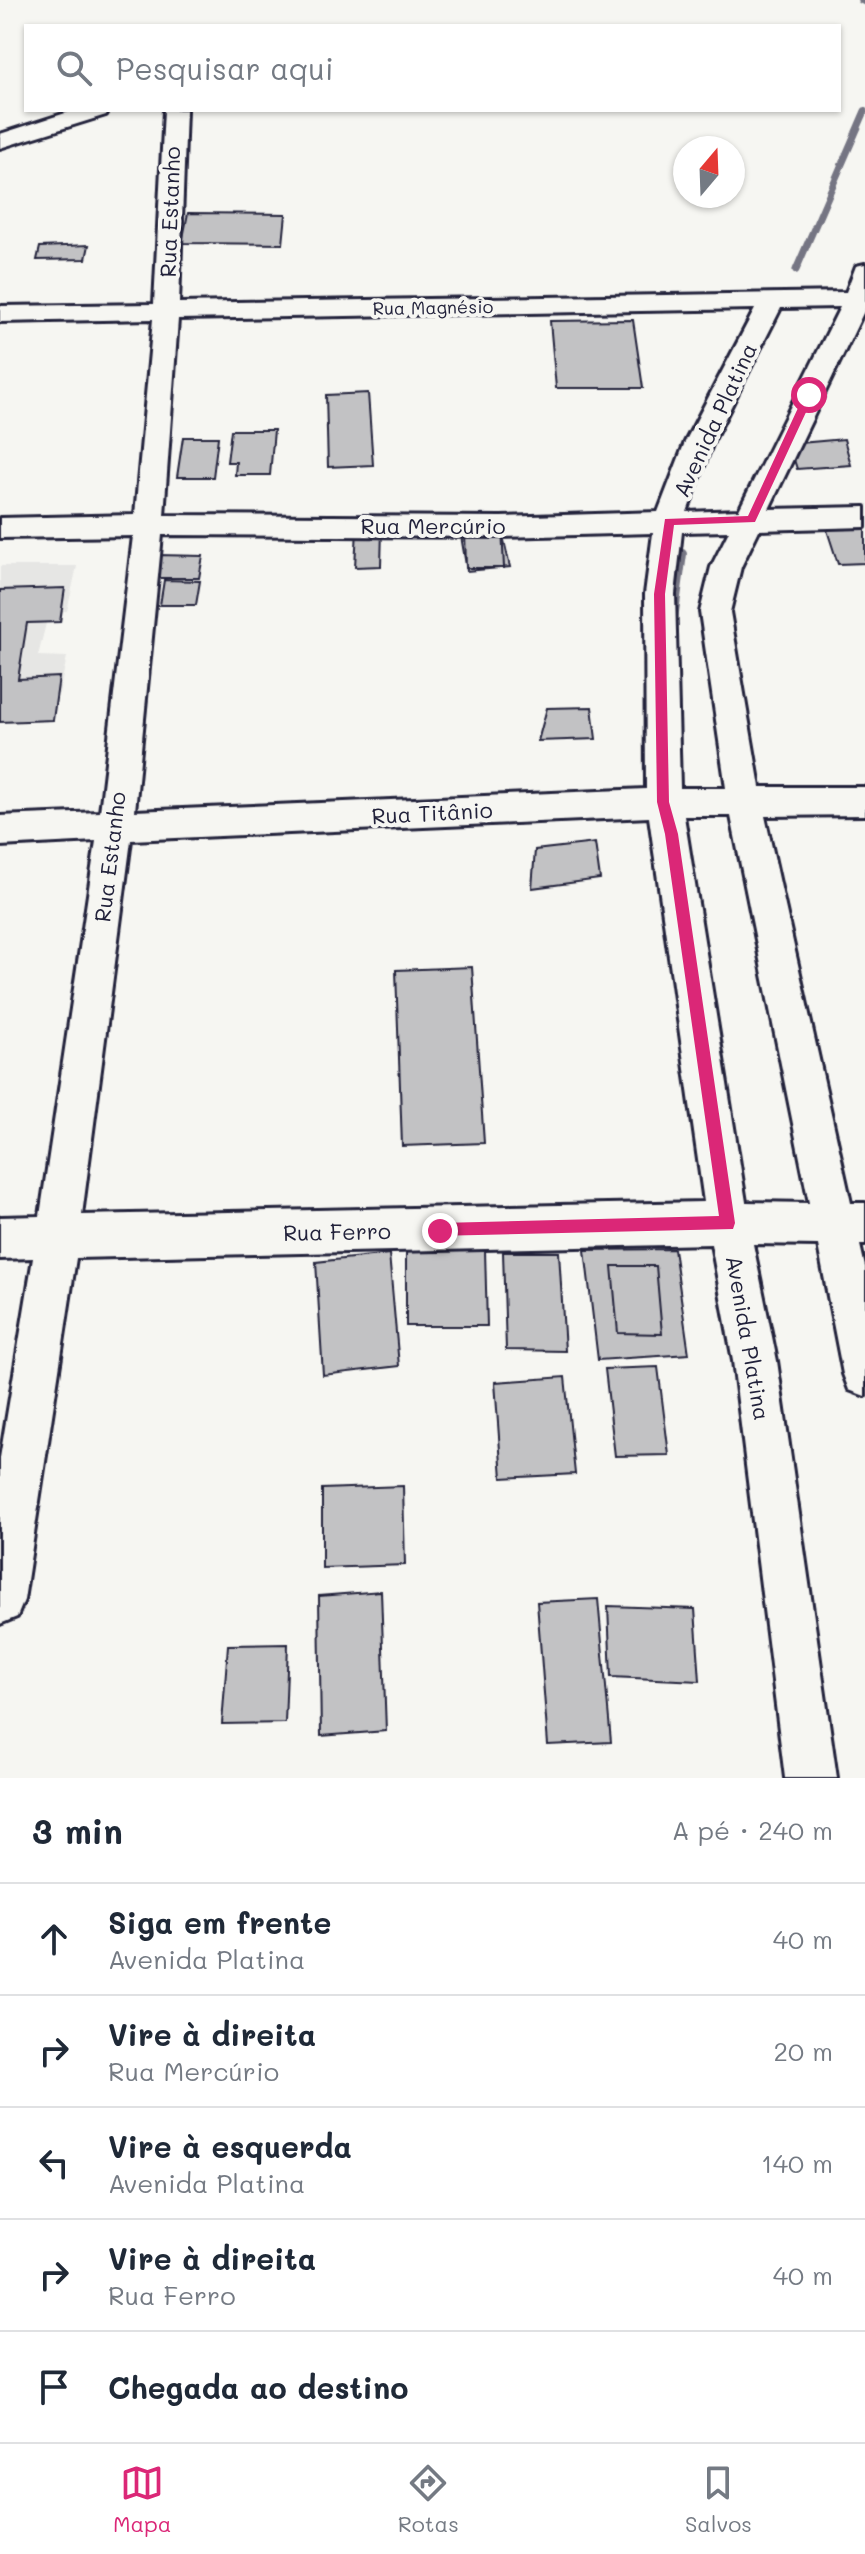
<!DOCTYPE html>
<html lang="pt">
<meta charset="utf-8">
<style>
body{margin:0;font-family:Mali,sans-serif;background:#f6f6f7;color:#1f2937}
.compass{position:absolute;left:673px;top:136px;width:72px;height:72px;border-radius:50%;background:#fff;box-shadow:0 2px 6px #0004;rotate:19deg}
.stop{position:absolute;width:24px;height:24px;margin:-18px;border:6px solid #db2777;border-radius:50%;background:#fff}
.stop.end{background:#db2777;border-color:#fff;box-shadow:0 2px 8px #0008}
.list{margin:0;padding:0;list-style:none}
h2{display:flex;justify-content:space-between;align-items:center;height:104px;margin:0;padding:0 32px;font-size:34px}
h2 small{font-size:26px;font-weight:400;color:#747a83}
.list li{display:grid;grid-template-columns:52px 1fr auto;gap:24px;align-items:center;box-sizing:border-box;height:112px;padding:0 32px;border-top:2px solid #e0e1e3}
.list b{display:block;font-size:30px;white-space:nowrap}
.list p{margin:0;font-size:26px;white-space:nowrap;color:#747a83}
.list em{font-size:26px;font-style:normal;color:#747a83}
.icon{flex:none;width:44px;height:44px;fill:none;stroke:currentColor;stroke-width:2;stroke-linecap:round;stroke-linejoin:round}
.map{position:relative;flex:none;width:865px;height:1778px;overflow:hidden}
.search{position:absolute;background:#fff;box-shadow:0 2px 6px #0004;left:24px;right:24px;top:24px;height:88px;display:flex;align-items:center;gap:20px;box-sizing:border-box;padding:0 28px;border-radius:0px;color:#747a83;font-size:30px}
.sheet{height:664px;background:#fff}
nav{display:flex;justify-content:space-around;align-items:center;box-sizing:border-box;height:112px;border-top:2px solid #e0e1e3;background:#fff;font-size:22px;color:#747a83}
nav a{display:grid;justify-items:center;gap:4px}
nav .on{color:#db2777}
.map>svg:first-child{display:block}
</style>
<div class="map">
<svg width="865" height="1778" viewBox="0 0 865 1778">
<rect width="100%" height="100%" fill="#f6f6f2"/>
<filter id="ink" filterUnits="userSpaceOnUse"><feTurbulence type="fractalNoise" baseFrequency=".0125" numOctaves="2"/><feDisplacementMap in="SourceGraphic" scale="16" xChannelSelector="R" yChannelSelector="G"/><feConvolveMatrix kernelMatrix="1 2 1 2 8 2 1 2 1" color-interpolation-filters="sRGB"/></filter>
<g filter="url(#ink)">
<path fill="#e6e6e4" d="M0 566H77L67 611H49L38 656 67 657 59 694 0 693Z"/>
<g fill="none" stroke-linecap="round" stroke-linejoin="round">
<g stroke="#757583" stroke-width="7">
<path d="M861 0 865 2"/>
<path d="M796 270 865 111"/>
</g>
<path stroke="#757583" stroke-width="10" d="M673 619 682 554"/>
</g>
<g fill="#c2c2c4" stroke="#22223b" stroke-width="2">
<path d="M188 213 286 214 283 244 182 243Z"/>
<path d="M89 245 86 259 37 260 40 247Z"/>
<path d="M633 320 643 388H556L550 321Z"/>
<path d="M368 393 373 465 328 467 326 395Z"/>
<path d="M231 430H274L270 475H235L236 462H227Z"/>
<path d="M183 437H218L213 477H177Z"/>
<path d="M844 439 851 465 797 469 789 444Z"/>
<path d="M865 525V563L838 564 826 527Z"/>
<path d="M501 527 510 567 467 571 460 530Z"/>
<path d="M502 528 504 568H466L465 529Z"/>
<path d="M357 529H382L381 566 355 567Z"/>
<path d="M157 555 203 556 199 578H152Z"/>
<path d="M164 580 200 581 196 605H160Z"/>
<path d="M65 588 60 622 27 623 18 679 59 677 53 720 0 722V590Z"/>
<path d="M592 707 596 739 538 741 547 708Z"/>
<path d="M595 843 600 879 532 888 535 850Z"/>
<path d="M472 967 484 1143 402 1146 396 970Z"/>
<path d="M674 1249 689 1354 598 1360 585 1250Z"/>
<path d="M406 1250H485L487 1326H406Z"/>
<path d="M503 1252H559L565 1351 506 1350Z"/>
<path d="M389 1254 399 1366 323 1375 316 1262Z"/>
<path d="M612 1266H656L662 1334 618 1333Z"/>
<path d="M658 1367 669 1455 615 1456 605 1369Z"/>
<path d="M565 1377 575 1474 502 1478 495 1382Z"/>
<path d="M403 1486 405 1565 322 1568V1489Z"/>
<path d="M381 1591 386 1731 321 1736 319 1596Z"/>
<path d="M598 1599 611 1742 548 1745 537 1602Z"/>
<path d="M608 1606 695 1609 700 1681 611 1677Z"/>
<path d="M288 1644 285 1723 222 1724 228 1645Z"/>
</g>
<g fill="none" stroke-linecap="round" stroke-linejoin="round">
<defs>
<g id="minor">
<path d="M75 110H109L106 115 0 148V134Z"/>
<path d="M164 110H186L179 303 846 292 856 266 865 264V309L769 509 865 507V527L759 530 741 567 730 612 760 787H865V815L765 816 851 1203H865V1245H860L865 1267V1396L849 1390 843 1374 818 1245 753 1244 777 1361 837 1778H785L733 1361 711 1244 76 1258 24 1600 17 1617 0 1624V1458L33 1258 0 1259V1217L40 1216 96 841 0 846V816L100 812 133 536 0 538V518L135 515 153 319 0 322V306L154 304ZM840 307 739 510 687 512 713 442 781 308ZM755 309 685 442 658 512 501 517 164 515 178 319ZM729 531 711 567 700 612 726 788H680L675 594 682 532ZM653 533 645 594 646 789 135 811 162 535 501 537ZM684 816H731L809 1203 746 1202ZM649 817 704 1202 82 1215 131 840Z"/>
</g>
</defs>
<use href="#minor" stroke="#22223b" stroke-width="6"/>
<use href="#minor" fill="#f6f6f2" fill-rule="evenodd"/>
</g>
</g>
<path fill="#db2777" d="M809 392 814 395 755 522 674 525 665 594 669 802 678 834 735 1223 733 1229 435 1236V1225L440 1223 719 1216 665 834 657 802 654 594 665 519 748 516 804 395Z"/>
<g text-anchor="middle" stroke-width="8" stroke-linejoin="round" paint-order="stroke">
<g font-size="18" fill="#22223b" stroke="#f6f6f2">
<text transform="translate(433 308) rotate(-1)" y="6">Rua Magnésio</text>
</g>
<g font-size="22" fill="#22223b" stroke="#f6f6f2">
<text transform="translate(170 212) rotate(-88)" y="8">Rua Estanho</text>
<text transform="translate(715 420) rotate(-65)" y="8">Avenida Platina</text>
<text x="433" y="534">Rua Mercúrio</text>
<text transform="translate(432 813) rotate(-3)" y="8">Rua Titânio</text>
<text transform="translate(110 857) rotate(-83)" y="8">Rua Estanho</text>
<text transform="translate(337 1232) rotate(-1)" y="8">Rua Ferro</text>
<text transform="translate(748 1338) rotate(80)" y="8">Avenida Platina</text>
</g>
</g>
</svg>
<svg class="compass" viewBox="-18 -18 36 36"><path d="M0-13l5 13h-10z" fill="#e53935"/><path d="M0 13l5-13h-10z" fill="#747a83"/></svg>
<div class="stop" style="left:809px;top:395px"></div>
<div class="stop end" style="left:440px;top:1231px"></div>
<div class="search"><svg class="icon" aria-label="search" viewBox="0 0 24 24"><circle cx="10" cy="10" r="6"/><path d="M15 15l6 6"/></svg>Pesquisar aqui</div>
</div>
<section class="sheet">
<h2>3 min<small>A pé · 240 m</small></h2>
<ul class="list">
<li><svg class="icon" aria-label="ahead" viewBox="0 0 24 24"><path d="M12 20V5M6 11l6-6 6 6"/></svg><div><b>Siga em frente</b><p>Avenida Platina</p></div><em>40 m</em></li>
<li><svg class="icon" aria-label="right" viewBox="0 0 24 24"><path d="M7 20v-9h11M14 6l5 5-5 5"/></svg><div><b>Vire à direita</b><p>Rua Mercúrio</p></div><em>20 m</em></li>
<li><svg class="icon" aria-label="left" viewBox="0 0 24 24"><path d="M17 20v-9H6M10 6l-5 5 5 5"/></svg><div><b>Vire à esquerda</b><p>Avenida Platina</p></div><em>140 m</em></li>
<li><svg class="icon" aria-label="right" viewBox="0 0 24 24"><path d="M7 20v-9h11M14 6l5 5-5 5"/></svg><div><b>Vire à direita</b><p>Rua Ferro</p></div><em>40 m</em></li>
<li><svg class="icon" aria-label="arrive" viewBox="0 0 24 24"><path d="M6 21V4h12l-3 4 3 4H6"/></svg><div><b>Chegada ao destino</b></div></li>
</ul>
</section>
<nav>
<a class="on"><svg class="icon" aria-label="map" viewBox="0 0 24 24"><path d="M3 6l6-2 6 2 6-2v14l-6 2-6-2-6 2zM9 4v14M15 6v14"/></svg>Mapa</a>
<a><svg class="icon" aria-label="directions" viewBox="0 0 24 24"><path d="M12 3l9 9-9 9-9-9zM9 14v-3h6M13 9l2 2-2 2"/></svg>Rotas</a>
<a><svg class="icon" aria-label="saved" viewBox="0 0 24 24"><path d="M7 4h10v16l-5-4-5 4z"/></svg>Salvos</a>
</nav>
